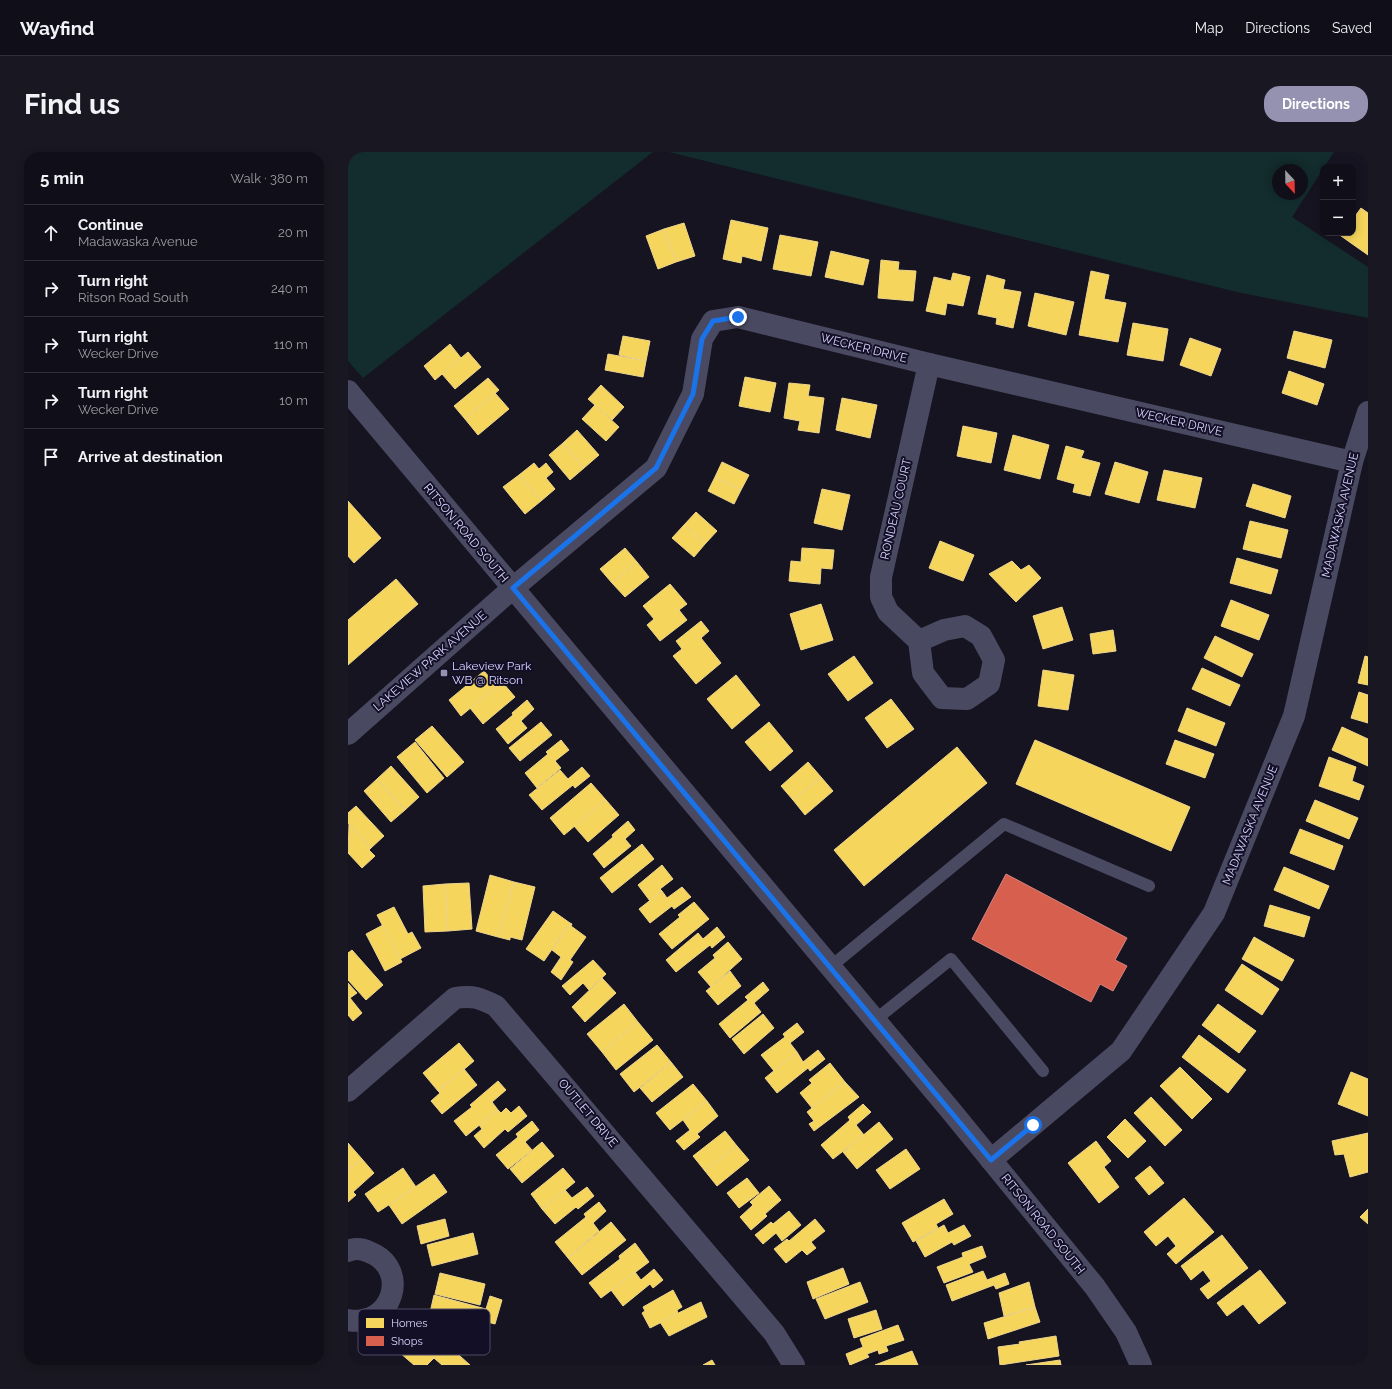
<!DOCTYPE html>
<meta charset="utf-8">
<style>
body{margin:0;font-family:Raleway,sans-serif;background:#191822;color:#f1f3f6}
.controls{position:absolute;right:12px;top:12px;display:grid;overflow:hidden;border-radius:8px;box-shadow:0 2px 10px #0003}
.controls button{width:36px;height:36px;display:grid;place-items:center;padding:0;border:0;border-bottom:1px solid #302f38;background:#100f19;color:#f1f3f6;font:20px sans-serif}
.compass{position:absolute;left:924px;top:12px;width:36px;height:36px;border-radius:50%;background:#100f19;box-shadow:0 2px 10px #0003;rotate:158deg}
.stop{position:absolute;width:12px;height:12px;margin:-9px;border:3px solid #1a73e8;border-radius:50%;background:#fff}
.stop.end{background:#1a73e8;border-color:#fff;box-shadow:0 1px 4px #0008}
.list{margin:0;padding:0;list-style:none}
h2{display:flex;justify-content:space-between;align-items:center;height:52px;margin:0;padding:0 16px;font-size:17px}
h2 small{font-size:13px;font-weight:400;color:#9c9ca2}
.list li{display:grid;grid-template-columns:26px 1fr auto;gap:12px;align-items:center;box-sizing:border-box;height:56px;padding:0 16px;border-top:1px solid #302f38}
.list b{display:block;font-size:15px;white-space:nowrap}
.list p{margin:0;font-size:13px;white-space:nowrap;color:#9c9ca2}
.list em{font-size:13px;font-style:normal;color:#9c9ca2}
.icon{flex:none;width:22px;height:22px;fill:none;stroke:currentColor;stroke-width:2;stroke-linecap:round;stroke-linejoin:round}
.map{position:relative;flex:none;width:1020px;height:1213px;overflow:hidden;border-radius:16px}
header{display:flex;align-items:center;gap:24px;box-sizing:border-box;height:56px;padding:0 20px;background:#100f19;border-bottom:1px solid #302f38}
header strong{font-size:19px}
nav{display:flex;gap:22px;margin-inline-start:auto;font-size:14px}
.intro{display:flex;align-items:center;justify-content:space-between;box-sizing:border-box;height:96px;padding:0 24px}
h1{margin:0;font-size:28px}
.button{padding:10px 18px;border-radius:16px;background:#9591b1;color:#fff;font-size:14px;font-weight:700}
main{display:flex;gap:24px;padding:0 24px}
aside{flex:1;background:#100f19;border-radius:16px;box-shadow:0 2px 10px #0003}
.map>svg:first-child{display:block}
</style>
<header>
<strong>Wayfind</strong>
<nav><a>Map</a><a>Directions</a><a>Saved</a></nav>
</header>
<div class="intro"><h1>Find us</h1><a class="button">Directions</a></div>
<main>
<aside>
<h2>5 min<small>Walk · 380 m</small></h2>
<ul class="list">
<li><svg class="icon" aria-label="ahead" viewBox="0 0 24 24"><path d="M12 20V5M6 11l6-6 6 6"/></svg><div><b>Continue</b><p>Madawaska Avenue</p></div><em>20 m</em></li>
<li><svg class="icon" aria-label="right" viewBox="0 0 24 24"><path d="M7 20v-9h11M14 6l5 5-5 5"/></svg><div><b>Turn right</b><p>Ritson Road South</p></div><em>240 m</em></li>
<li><svg class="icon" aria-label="right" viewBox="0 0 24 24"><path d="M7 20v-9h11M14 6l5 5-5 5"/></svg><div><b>Turn right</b><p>Wecker Drive</p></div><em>110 m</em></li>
<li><svg class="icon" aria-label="right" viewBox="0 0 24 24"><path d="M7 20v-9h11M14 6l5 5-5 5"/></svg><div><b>Turn right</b><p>Wecker Drive</p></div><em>10 m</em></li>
<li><svg class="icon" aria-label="arrive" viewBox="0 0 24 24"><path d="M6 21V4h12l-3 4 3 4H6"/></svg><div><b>Arrive at destination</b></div></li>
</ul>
</aside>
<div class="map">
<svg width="1020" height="1213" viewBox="0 0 1020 1213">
<rect width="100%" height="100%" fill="#161421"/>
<g fill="#132c2d" fill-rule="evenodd">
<path d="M0 0H305L15 226 0 209Z"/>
<path d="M321 0H986L944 65 1020 115V166L889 140ZM930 18H954V42H930Z"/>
</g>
<g fill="#f6d55c" stroke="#edd58d">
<path d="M1013 56 1020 61V103L993 84 995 81H1005V67Z"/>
<path d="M383 68 420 76 413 109 394 104 393 111 375 107Z"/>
<path d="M336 71 347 104 328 110 316 77Z"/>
<path d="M316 77 328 110 310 117 298 84Z"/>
<path d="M432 83 470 90 463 124 425 117Z"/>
<path d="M483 99 521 108 515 133 477 125Z"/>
<path d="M533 108 551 110 550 118 568 119 565 149 530 146Z"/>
<path d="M743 119 761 123 756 147 778 151 770 190 731 183Z"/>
<path d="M605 121 622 125 615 154 599 151 597 163 578 159 586 125 603 129Z"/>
<path d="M639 123 657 128 655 137 673 140 665 176 648 172 649 166 630 162Z"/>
<path d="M687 141 726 150 718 183 680 174Z"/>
<path d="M785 171 820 177 815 209 779 203Z"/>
<path d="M946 179 984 188 977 216 939 206Z"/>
<path d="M275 184 302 189 298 209 271 203Z"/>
<path d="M842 186 873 197 863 224 832 213Z"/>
<path d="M102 192 113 206 87 228 76 214Z"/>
<path d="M120 200 133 215 107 237 94 222Z"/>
<path d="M260 202 298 209 295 225 257 218Z"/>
<path d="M941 219 976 232 969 253 934 241Z"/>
<path d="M397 225 428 231 422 260 391 254Z"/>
<path d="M140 226 151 238 117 267 106 254Z"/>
<path d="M441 231 462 233 460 244 476 246 471 281 450 278 452 269 436 266Z"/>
<path d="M253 233 276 255 264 268 240 247Z"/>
<path d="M147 241 161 257 130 283 117 267Z"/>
<path d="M494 246 529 253 522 286 488 278Z"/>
<path d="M247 253 271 275 258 289 234 267Z"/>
<path d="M615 274 649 281 643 311 609 304Z"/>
<path d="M229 278 251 303 236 316 215 291Z"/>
<path d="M665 283 701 293 692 327 656 318Z"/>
<path d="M215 291 236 316 222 328 201 303Z"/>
<path d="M718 294 736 299 733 306 752 311 742 344 725 340 727 332 709 327Z"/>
<path d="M374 310 401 323 393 338 367 325Z"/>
<path d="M767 310 800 320 791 351 757 342Z"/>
<path d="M186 311 191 317 198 311 205 320 198 326 207 337 193 349 171 323Z"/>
<path d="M816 318 854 326 847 356 809 348Z"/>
<path d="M171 323 193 349 177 362 155 335Z"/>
<path d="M367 325 393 338 386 352 360 339Z"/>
<path d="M905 332 943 344 937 366 898 354Z"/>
<path d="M474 337 502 343 494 378 466 371Z"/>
<path d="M0 349 33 386 6 411 0 404Z"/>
<path d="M348 360 369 379 357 392 336 373Z"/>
<path d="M902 369 940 378 933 406 895 397Z"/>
<path d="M336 373 357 392 346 405 324 386Z"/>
<path d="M592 389 626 403 615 429 581 416Z"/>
<path d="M277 396 289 410 264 431 252 417Z"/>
<path d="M454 396 486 398 484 417 473 416 472 432 441 429 443 409 453 410Z"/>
<path d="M889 406 930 418 923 442 882 431Z"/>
<path d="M664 409 673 418 681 413 693 426 668 450 641 422Z"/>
<path d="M289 410 301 425 277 445 264 431Z"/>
<path d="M48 427 70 452 0 513V468Z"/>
<path d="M322 432 339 452 331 458 339 468 312 489 299 473 306 467 295 454Z"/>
<path d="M883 448 921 463 911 488 873 474Z"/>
<path d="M473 452 485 488 453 498 442 462Z"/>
<path d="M714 455 725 488 695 497 685 464Z"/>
<path d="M353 469 361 479 353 486 373 511 348 532 325 504 334 497 328 489Z"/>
<path d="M765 478 768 499 745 502 742 482Z"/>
<path d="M867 484 905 502 894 525 856 506Z"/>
<path d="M506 504 525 531 500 549 480 522Z"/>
<path d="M1017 504 1020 505V533L1010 531Z"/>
<path d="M854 516 892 533 882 554 844 537Z"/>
<path d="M695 518 726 523 720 558 690 554Z"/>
<path d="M136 519 149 534 113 564 101 548Z"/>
<path d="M388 523 412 553 384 577 359 547Z"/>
<path d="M155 531 167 545 135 572 122 556 149 534 150 535Z"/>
<path d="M1011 540 1020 543V571L1003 566Z"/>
<path d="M543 547 566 577 539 596 517 566Z"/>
<path d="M179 548 186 557 173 569 179 576 160 592 148 577 165 563 164 561Z"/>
<path d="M839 556 877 571 868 594 830 579Z"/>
<path d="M193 570 204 583 172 609 161 596Z"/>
<path d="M421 570 445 599 422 619 397 590Z"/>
<path d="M84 574 116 610 99 625 67 588Z"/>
<path d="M994 575 1020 587V614L984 598Z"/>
<path d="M213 588 221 598 207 609 213 616 189 636 177 621 200 602 198 600Z"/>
<path d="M687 588 842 655 823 699 668 632Z"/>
<path d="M827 588 866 602 857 626 818 612Z"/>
<path d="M67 590 96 626 79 641 49 605Z"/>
<path d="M609 595 639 631 516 734 486 698Z"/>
<path d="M981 605 1008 615 1004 629 1016 634 1011 648 971 634Z"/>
<path d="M460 610 473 625 445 648 433 634Z"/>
<path d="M43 614 71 645 57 658 29 627Z"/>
<path d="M234 615 242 624 227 636 225 633 194 658 181 643 212 618 220 627Z"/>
<path d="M473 625 485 639 457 663 445 648Z"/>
<path d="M29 627 57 658 43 670 16 639Z"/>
<path d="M243 631 258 648 216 683 202 666Z"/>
<path d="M258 648 271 663 240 690 226 674Z"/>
<path d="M967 648 1010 666 1001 687 958 669Z"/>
<path d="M8 654 36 684 23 696 0 671V661Z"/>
<path d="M280 669 287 678 277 687 283 694 256 716 245 702 265 685 264 683Z"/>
<path d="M1 672 23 696 21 698 27 704 14 716 0 701Z"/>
<path d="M952 677 995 694 986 718 942 701Z"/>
<path d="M294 692 306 707 264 741 252 726Z"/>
<path d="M314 713 325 727 312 737 314 739 302 749 290 733Z"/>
<path d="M936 715 981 734 971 757 926 738Z"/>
<path d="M142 723 166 730 150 785 128 779Z"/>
<path d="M166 730 187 735 174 788 162 785V788L150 785Z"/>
<path d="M121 731 124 777 100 779 97 732Z"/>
<path d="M97 732 100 779 77 780 75 734Z"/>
<path d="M334 735 343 745 326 757 324 754 302 771 291 757 314 739 319 746Z"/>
<path d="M346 750 361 767 324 797 311 782 332 765 330 763Z"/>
<path d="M922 753 962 765 956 785 916 774Z"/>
<path d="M46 755 60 782 64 780 73 796 52 807 29 763Z"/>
<path d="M205 759 222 771 196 809 178 797Z"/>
<path d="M222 771 224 772 223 774 238 785 222 808 225 810 213 828 203 820 213 805 204 798Z"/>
<path d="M35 773 54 810 37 819 18 782Z"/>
<path d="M369 775 377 785 364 796 362 793 328 820 318 808 350 781 355 787Z"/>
<path d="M906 785 946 808 934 829 894 807Z"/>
<path d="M380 790 394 807 363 835 350 820 367 806 365 803Z"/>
<path d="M4 798 35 833 18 848 0 828V801Z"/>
<path d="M245 808 258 822 241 838 235 831 222 843 214 834Z"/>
<path d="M894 812 931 837 914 863 877 838Z"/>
<path d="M382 819 393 834 370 853 358 839Z"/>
<path d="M254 826 268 841 237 870 224 855Z"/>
<path d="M415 830 421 838 406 851 413 860 382 886 371 872 400 848 397 845Z"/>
<path d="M0 831 9 841 2 846 14 861 5 869 0 863Z"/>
<path d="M276 852 290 870 254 900 239 882Z"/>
<path d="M870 852 908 879 891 901 854 873Z"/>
<path d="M415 862 426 876 396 902 384 887Z"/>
<path d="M290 870 305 888 268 918 254 900Z"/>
<path d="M449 871 456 880 442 891 449 900 426 919 413 903 437 885 435 882Z"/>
<path d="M851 883 898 918 880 941 834 905Z"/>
<path d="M111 891 126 909 90 939 75 921Z"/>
<path d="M309 893 323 910 286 940 272 922Z"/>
<path d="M470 898 477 907 462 919 460 916 429 941 417 926 449 900 455 910Z"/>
<path d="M323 910 335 925 304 950 292 936Z"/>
<path d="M482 911 497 930 464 956 452 941 464 931 461 928Z"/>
<path d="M832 915 864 947 844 967 812 934Z"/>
<path d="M116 917 129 933 94 962 83 949 92 941 90 939Z"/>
<path d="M1003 920 1020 927V964L990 952Z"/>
<path d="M150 929 158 938 144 950 150 958 118 984 106 969 124 955 122 953Z"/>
<path d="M497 930 511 945 466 979 461 972 466 969 459 960Z"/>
<path d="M345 932 359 949 322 978 308 961Z"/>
<path d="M803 945 834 978 817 994 786 961Z"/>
<path d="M359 949 370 964 349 982 352 985 336 998 328 989 342 978 335 968Z"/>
<path d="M515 952 523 960 508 973 516 983 485 1007 473 993 502 968 500 965Z"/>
<path d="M171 954 179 964 160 980 157 977 136 996 126 984 134 977 131 973 150 958 153 961 158 956 163 961Z"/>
<path d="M777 967 798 989 780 1006 759 985Z"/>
<path d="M184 969 191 978 177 990 184 998 160 1017 148 1003 170 985 168 982Z"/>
<path d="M531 970 545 987 509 1017 495 1000Z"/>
<path d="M377 979 389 994 357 1019 345 1004Z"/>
<path d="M1020 981V1020L1002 1025 996 1002 987 1003 984 989Z"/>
<path d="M748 989 763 1009 756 1015 771 1035 751 1051 720 1011Z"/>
<path d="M194 990 206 1004 174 1031 162 1017Z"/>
<path d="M0 991 14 1007 0 1018Z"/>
<path d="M389 994 401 1008 369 1034 357 1019Z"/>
<path d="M558 997 572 1017 542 1037 528 1018Z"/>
<path d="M14 1007 26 1021 5 1040 8 1043 0 1050V1018Z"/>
<path d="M802 1014 816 1031 801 1043 787 1026Z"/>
<path d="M55 1016 68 1035 30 1060 17 1042Z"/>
<path d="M215 1016 227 1030 194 1057 183 1042Z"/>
<path d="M86 1022 99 1040 54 1072 41 1053Z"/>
<path d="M399 1026 411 1041 391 1056 379 1041Z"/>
<path d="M421 1034 433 1048 417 1062 419 1064 403 1078 392 1065 405 1053 402 1050Z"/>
<path d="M239 1035 246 1044 230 1057 228 1055 207 1072 194 1057 217 1038 224 1046Z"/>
<path d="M836 1046 866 1080 828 1112 819 1102 828 1094 820 1084 808 1094 796 1080Z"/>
<path d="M596 1047 605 1062 588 1072 590 1076 565 1090 554 1071Z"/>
<path d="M251 1050 258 1059 245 1071 251 1079 220 1106 207 1090 238 1065 236 1062Z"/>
<path d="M1020 1057V1072L1012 1065Z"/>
<path d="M441 1059 453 1073 434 1089 428 1081 415 1092 407 1083 423 1070 425 1072Z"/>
<path d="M97 1067 101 1084 73 1092 69 1074Z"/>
<path d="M467 1067 477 1079 463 1090 468 1096 459 1103 454 1098 438 1111 426 1097 439 1087 441 1089Z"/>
<path d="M263 1070 278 1088 234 1123 220 1106Z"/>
<path d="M596 1073 600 1081 616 1073 623 1084 606 1093 604 1090 577 1105 568 1089Z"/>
<path d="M125 1081 130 1102 84 1114 79 1093Z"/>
<path d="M874 1083 900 1116 860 1147 852 1137 863 1129 855 1118 843 1128 833 1114Z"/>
<path d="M287 1091 301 1110 253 1146 241 1131 272 1107 271 1104Z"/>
<path d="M634 1094 638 1105 621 1112 625 1120 596 1131 589 1115 615 1105 614 1101Z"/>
<path d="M495 1116 501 1132 465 1147 459 1130Z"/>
<path d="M306 1117 315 1128 305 1136 302 1132 275 1154 263 1138 287 1120 293 1128Z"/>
<path d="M912 1118 938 1151 911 1172 895 1152 879 1164 869 1151Z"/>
<path d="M635 1119 639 1128 657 1121 661 1132 648 1137 646 1133 604 1149 598 1133Z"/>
<path d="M92 1121 137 1132 132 1153 87 1142Z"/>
<path d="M512 1130 520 1150 477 1167 468 1147Z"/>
<path d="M681 1130 687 1155 656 1164 651 1141Z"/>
<path d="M325 1138 334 1155 329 1158 330 1162 302 1176 294 1161 297 1159 295 1155Z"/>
<path d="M86 1143 138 1157 142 1144 154 1148 147 1172 128 1167 125 1177 81 1165Z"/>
<path d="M353 1150 359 1165 321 1184 312 1170Z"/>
<path d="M687 1155 692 1170 640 1187 636 1171Z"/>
<path d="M528 1158 534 1177 506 1186 500 1167Z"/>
<path d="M81 1171 96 1184 93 1187 122 1213H94L79 1200 86 1192 78 1185 75 1188 70 1183Z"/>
<path d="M550 1173 556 1188 538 1194 540 1199 531 1202 530 1198 519 1202 521 1205 502 1213 498 1202 515 1195 512 1187Z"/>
<path d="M708 1184 711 1204 652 1213 650 1195 672 1192 671 1190Z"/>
<path d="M62 1187 86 1206 79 1213H66L51 1200Z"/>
<path d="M564 1199 570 1213H527Z"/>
<path d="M364 1208 367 1213H355Z"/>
<path d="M712 1208 713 1213H678Z"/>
</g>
<path fill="#d6604d" stroke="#d78382" d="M658 722 779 786 767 808 779 814 765 839 752 832 743 850 624 787Z"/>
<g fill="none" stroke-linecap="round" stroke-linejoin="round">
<g stroke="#4a4962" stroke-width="12">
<path d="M481 816 656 672 801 734"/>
<path d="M526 869 603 807 695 919"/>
</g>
<g stroke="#4a4962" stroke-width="22">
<path d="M571 489 596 478 617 474 633 484 646 508 641 532 619 547 594 546 575 521 571 489 540 460 533 445V425L581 212"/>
<path d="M0 582 165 436 308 316 345 242 354 187 365 169 390 165 581 212 1004 310"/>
<path d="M0 939 107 846C125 843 132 846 148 854L426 1181 446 1213"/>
<path d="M643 1008 773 899 866 761 946 564 1004 310 1020 260"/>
<path d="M0 1099C7 1096 15 1097 21 1100 63 1116 45 1176 0 1168"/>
</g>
<path stroke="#4a4962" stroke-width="22" d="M0 239 604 960 747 1135 778 1180 793 1213"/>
</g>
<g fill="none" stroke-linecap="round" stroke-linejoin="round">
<path stroke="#1a73e8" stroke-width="5" d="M390 165 365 169 354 187 345 242 308 316 165 436 643 1008 685 973"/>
</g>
<rect fill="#9591b1" stroke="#130f26" stroke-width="1.5" x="92" y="517" width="8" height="8" rx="2"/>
<g text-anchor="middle" stroke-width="4" stroke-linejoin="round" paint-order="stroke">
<g font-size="12" fill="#d9d4ff" stroke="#130f26">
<text transform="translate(516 196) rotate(14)" y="4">WECKER DRIVE</text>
<text transform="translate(831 270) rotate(13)" y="4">WECKER DRIVE</text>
<text transform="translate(548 357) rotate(-77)" y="4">RONDEAU COURT</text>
<text transform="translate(992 363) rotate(-77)" y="4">MADAWASKA AVENUE</text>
<text transform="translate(118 381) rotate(50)" y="4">RITSON ROAD SOUTH</text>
<text transform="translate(82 509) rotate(-41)" y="4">LAKEVIEW PARK AVENUE</text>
<text transform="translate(902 673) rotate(-68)" y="4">MADAWASKA AVENUE</text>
<text transform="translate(240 961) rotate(50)" y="4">OUTLET DRIVE</text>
<text transform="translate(695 1072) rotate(51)" y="4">RITSON ROAD SOUTH</text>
</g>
<g font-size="12" fill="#d9d4ff" stroke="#130f26" text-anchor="start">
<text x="104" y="518">Lakeview Park<tspan x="104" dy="14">WB @ Ritson</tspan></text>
</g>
</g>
<rect x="10" y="1157" width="132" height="46" rx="6" fill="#130f26" stroke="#4e4a67" stroke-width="1"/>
<rect x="18" y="1166" width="18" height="10" fill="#f6d55c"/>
<rect x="18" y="1184" width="18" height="10" fill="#d6604d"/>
<g font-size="11" fill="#d9d4ff">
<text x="43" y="1175">Homes</text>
<text x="43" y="1193">Shops</text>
</g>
</svg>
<div class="controls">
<button>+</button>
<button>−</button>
</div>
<svg class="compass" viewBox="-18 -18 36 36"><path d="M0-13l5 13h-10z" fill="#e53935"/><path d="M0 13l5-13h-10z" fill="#9c9ca2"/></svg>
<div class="stop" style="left:685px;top:973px"></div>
<div class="stop end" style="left:390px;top:165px"></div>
</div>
</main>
